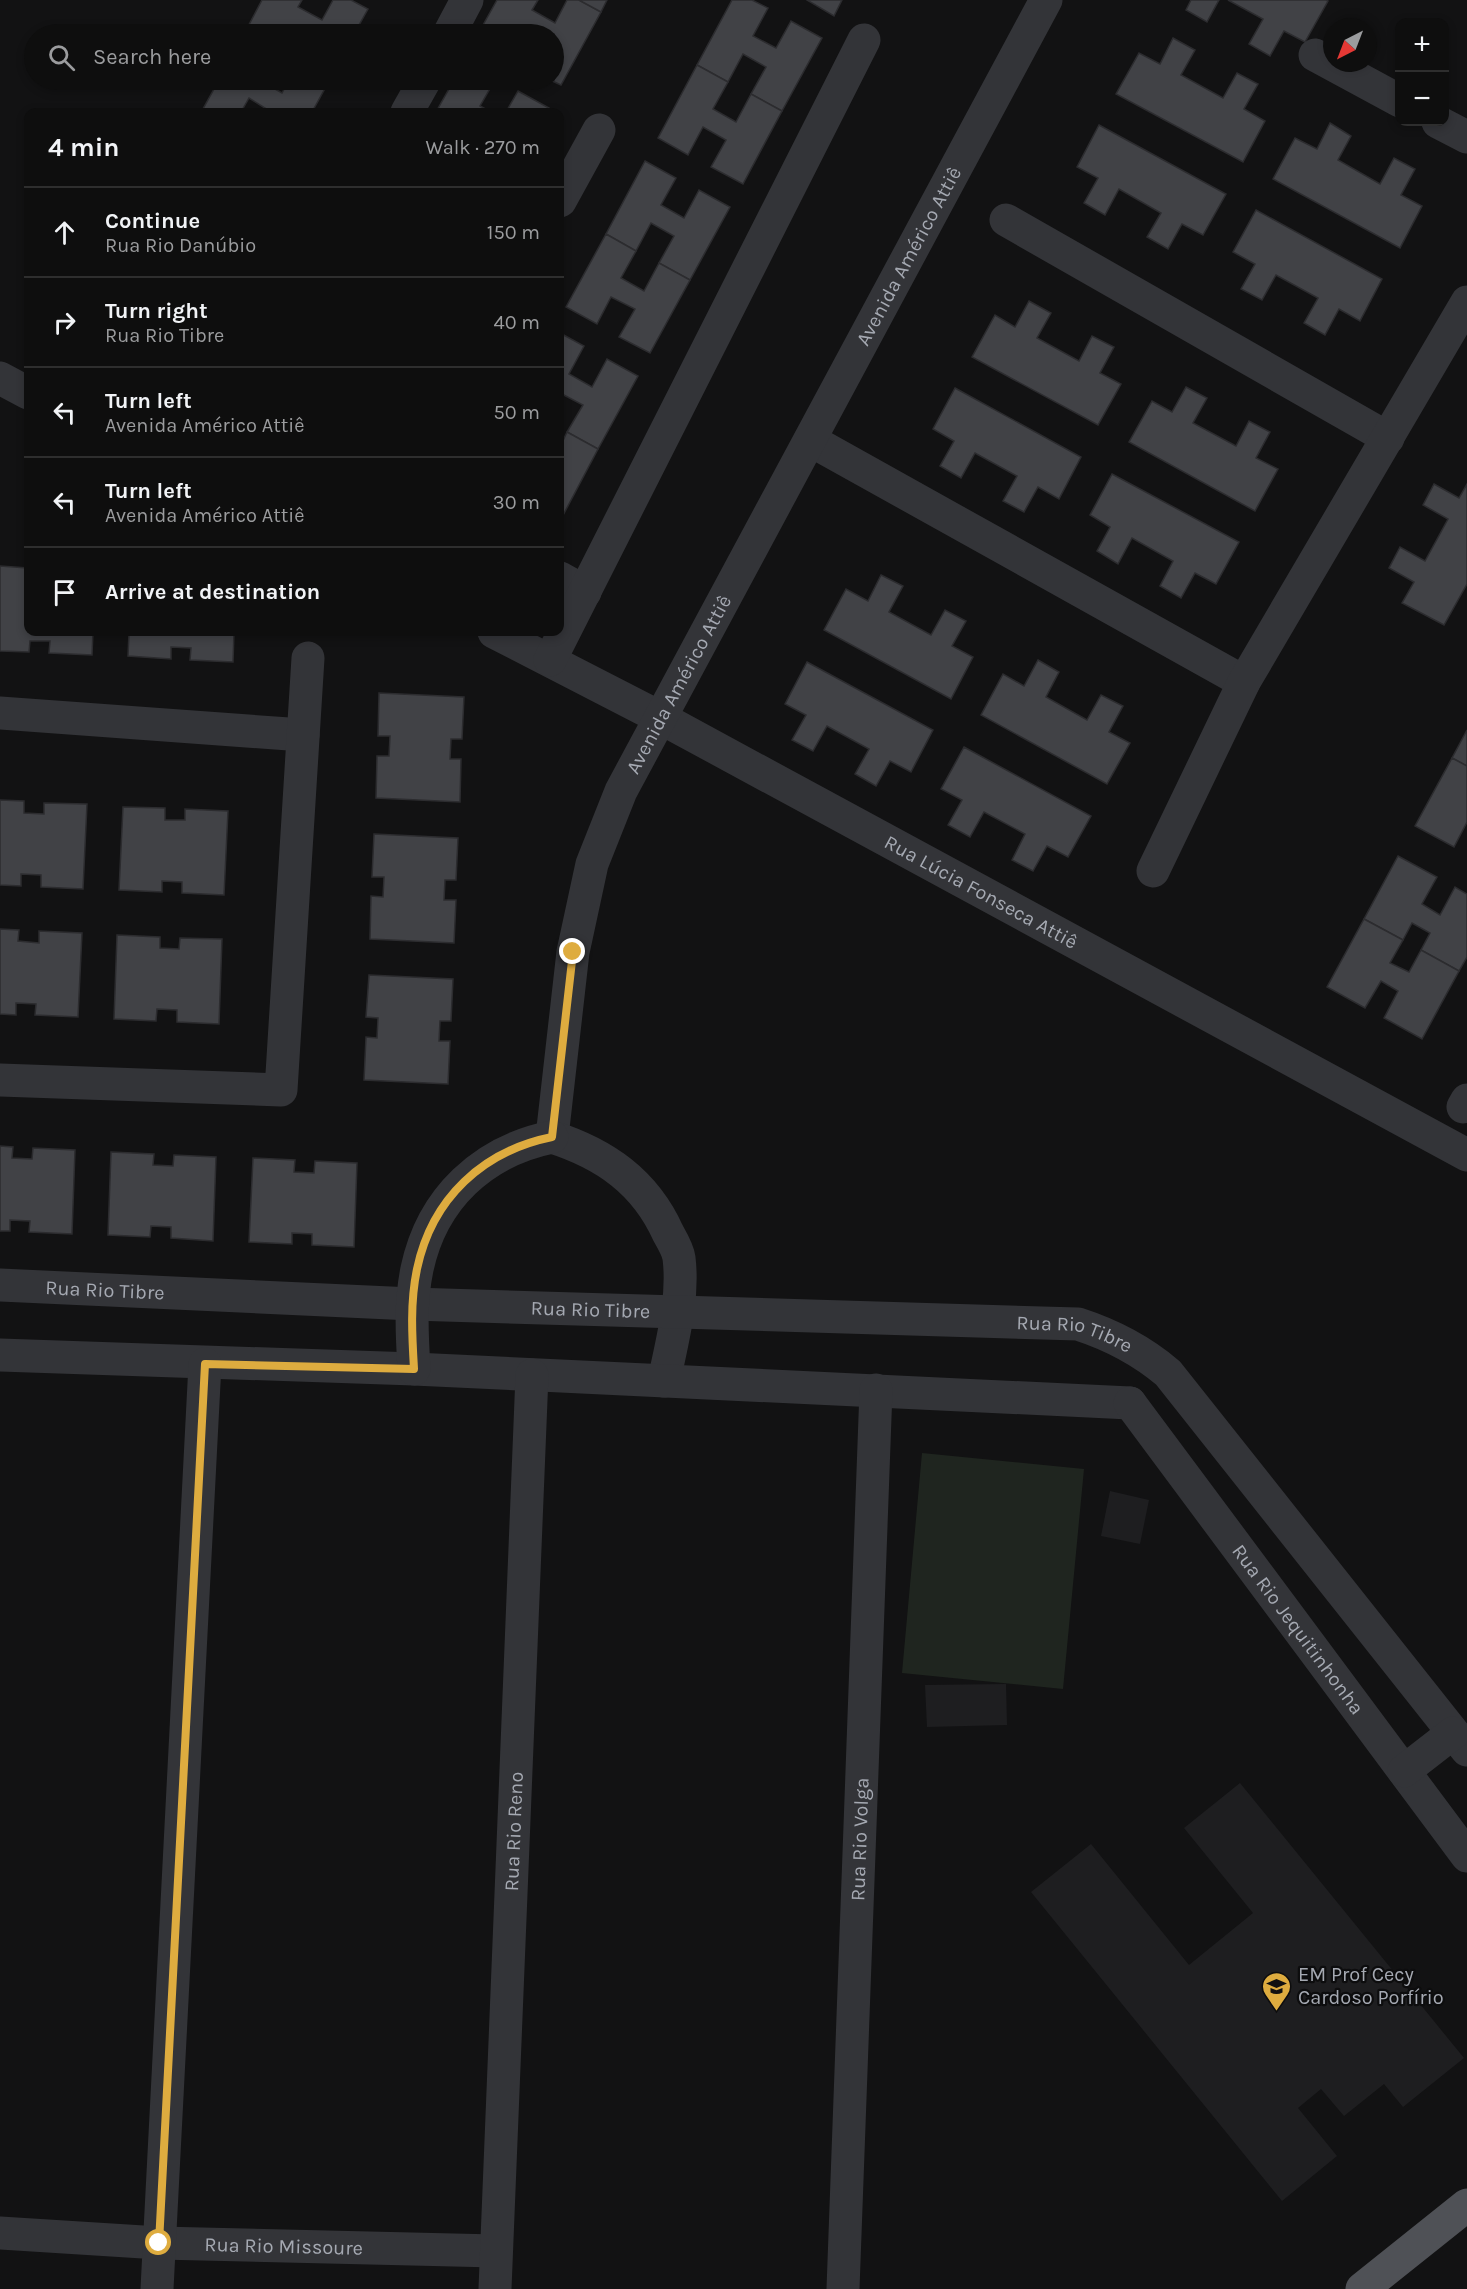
<!DOCTYPE html>
<meta charset="utf-8">
<style>
body{margin:0;font-family:Karla,sans-serif;background:#171717;color:#f1f3f6}
.controls{position:absolute;right:18px;top:18px;display:grid;overflow:hidden;border-radius:12px;box-shadow:0 3px 9px #0003}
.controls button{width:54px;height:54px;display:grid;place-items:center;padding:0;border:0;border-bottom:2px solid #2e2e2e;background:#0e0e0e;color:#f1f3f6;font:30px sans-serif}
.compass{position:absolute;left:1323px;top:18px;width:54px;height:54px;border-radius:50%;background:#0e0e0e;box-shadow:0 3px 9px #0003;rotate:222deg}
.stop{position:absolute;width:18px;height:18px;margin:-14px;border:4px solid #deac3f;border-radius:50%;background:#fff}
.stop.end{background:#deac3f;border-color:#fff;box-shadow:0 2px 6px #0008}
.list{margin:0;padding:0;list-style:none}
h2{display:flex;justify-content:space-between;align-items:center;height:78px;margin:0;padding:0 24px;font-size:26px}
h2 small{font-size:20px;font-weight:400;color:#9b9c9e}
.list li{display:grid;grid-template-columns:39px 1fr auto;gap:18px;align-items:center;box-sizing:border-box;height:90px;padding:0 24px;border-top:2px solid #2e2e2e}
.list b{display:block;font-size:22px;white-space:nowrap}
.list p{margin:0;font-size:20px;white-space:nowrap;color:#9b9c9e}
.list em{font-size:20px;font-style:normal;color:#9b9c9e}
.icon{flex:none;width:33px;height:33px;fill:none;stroke:currentColor;stroke-width:2;stroke-linecap:round;stroke-linejoin:round}
.map{position:relative;flex:none;width:1467px;height:2289px;overflow:hidden}
.search{position:absolute;background:#0e0e0e;box-shadow:0 3px 9px #0003;left:24px;top:24px;width:540px;height:66px;display:flex;align-items:center;gap:15px;box-sizing:border-box;padding:0 21px;border-radius:33px;color:#9b9c9e;font-size:22px}
.panel{position:absolute;background:#0e0e0e;box-shadow:0 3px 9px #0003;left:24px;top:108px;width:540px;height:528px;border-radius:12px}
.map>svg:first-child{display:block}
</style>
<div class="map">
<svg width="1467" height="2289" viewBox="0 0 1467 2289">
<rect width="100%" height="100%" fill="#121213"/>
<g fill="#1e1e20">
<path d="M1110 1491 1149 1500 1140 1544 1101 1536Z"/>
<path d="M1006 1684 1007 1725 927 1727 925 1685Z"/>
<path d="M1240 1783 1464 2058 1403 2107 1384 2084 1344 2116 1321 2089 1298 2108 1337 2156 1282 2201 1031 1892 1091 1844 1189 1965 1253 1913 1184 1828Z"/>
</g>
<path fill="#1f251f" d="M922 1453 1084 1469 1063 1689 902 1673Z"/>
<g fill="#414246" stroke="#2c2c2f" stroke-width="1.5">
<path d="M262 0H302L298 7 322 20 333 0H351L368 9 354 34H307L289 25 284 34H244Z"/>
<path d="M497 0H538L532 10 555 23 567 0H579L601 12 561 85 550 80H554V34H533L522 29 519 34H478Z"/>
<path d="M579 0H607L601 12Z"/>
<path d="M732 0H752L768 8 753 36 776 48 791 21 822 38 782 111 751 94 766 67 743 54 728 82 697 65Z"/>
<path d="M807 0H842L834 16Z"/>
<path d="M1191 0H1219L1207 22 1186 10Z"/>
<path d="M1228 0H1326L1328 1 1305 42 1284 31 1270 56 1249 44 1263 19Z"/>
<path d="M1173 38 1195 50 1181 75 1223 98 1237 73 1258 84 1244 109 1265 121 1243 162 1116 94 1139 53 1160 64Z"/>
<path d="M697 65 728 82 713 109 736 122 751 94 782 111 743 184 711 167 726 140 703 127 688 155 658 138Z"/>
<path d="M219 80H259L282 93 289 80H322L328 83 312 112H271L249 98 241 112H210L203 109Z"/>
<path d="M454 80H495L480 106 491 112H436Z"/>
<path d="M518 91 549 108 546 112H506Z"/>
<path d="M1330 123 1351 136 1338 160 1380 184 1394 158 1415 169 1401 195 1422 206 1400 248 1273 179 1295 138 1317 149Z"/>
<path d="M1099 125 1226 194 1203 235 1182 224 1168 249 1147 237 1161 213 1119 189 1105 215 1084 203 1098 178 1077 167Z"/>
<path d="M645 161 676 178 661 205 684 218 699 190 730 207 690 280 659 263 674 236 651 223 636 251 606 234Z"/>
<path d="M1256 210 1382 279 1360 321 1339 309 1325 335 1304 323 1318 298 1276 275 1262 300 1241 289 1255 264 1233 252Z"/>
<path d="M606 234 636 251 621 278 644 291 659 263 690 280 650 353 619 337 635 309 611 297 597 324 566 307Z"/>
<path d="M1029 301 1051 313 1037 338 1079 361 1092 336 1114 347 1100 373 1121 384 1098 425 972 357 995 315 1015 327Z"/>
<path d="M560 333 584 346 569 374 592 387 607 359 638 376 598 449 567 432 583 405 560 393Z"/>
<path d="M1186 387 1207 398 1193 423 1236 446 1249 421 1270 432 1256 458 1278 469 1255 511 1129 442 1152 401 1172 412Z"/>
<path d="M955 388 1081 457 1059 499 1038 487 1024 512 1003 501 1017 476 975 453 961 478 940 466 954 441 933 429Z"/>
<path d="M567 432 598 449 560 521V447Z"/>
<path d="M1112 474 1239 542 1216 584 1195 573 1181 598 1160 586 1173 561 1132 538 1118 564 1097 551 1110 527 1090 515Z"/>
<path d="M1434 484 1459 498 1467 484V584L1444 625 1402 603 1414 582 1389 568 1400 547 1425 561 1448 519 1423 505Z"/>
<path d="M0 566 28 568V632H93L92 655 49 653 50 641H30L29 652 0 651Z"/>
<path d="M881 575 903 586 889 612 931 635 945 610 966 621 952 646 973 657 951 699 824 630 846 589 868 601Z"/>
<path d="M129 632H234L233 662 190 660 191 648 171 647V659L128 656Z"/>
<path d="M1038 660 1059 672 1046 697 1087 720 1101 695 1123 706 1109 732 1130 743 1107 784 981 715 1003 674 1024 686Z"/>
<path d="M807 662 933 730 911 772 890 761 876 786 855 774 869 749 827 726 813 751 792 740 806 715 785 704Z"/>
<path d="M379 693 464 697 462 739H451L450 759H461L460 802 376 798 377 756H389L390 736H378Z"/>
<path d="M1467 730V766L1452 758Z"/>
<path d="M964 747 1091 816 1068 857 1047 846 1033 871 1012 860 1025 834 984 812 970 837 948 825 962 800 941 789Z"/>
<path d="M1452 758 1467 766V822L1454 847 1415 826Z"/>
<path d="M0 800 24 801V813L44 814V803L87 804 83 889 41 887V875L21 874V886L0 885Z"/>
<path d="M123 807 165 808V820H185V809L228 811 224 895 182 893V882L162 881V892L119 890Z"/>
<path d="M374 834 458 838 456 880H445L444 900H456L454 943 370 939 371 896 383 897 384 877H372Z"/>
<path d="M1398 856 1437 877 1422 904 1440 915 1455 887 1467 894V957L1459 971 1421 950 1430 933 1412 923 1403 940 1364 919Z"/>
<path d="M1364 919 1403 940 1390 963 1409 972 1421 950 1459 971 1422 1039 1384 1018 1398 991 1381 981 1365 1008 1327 987Z"/>
<path d="M0 929 19 930 18 941 39 943V931L82 933 78 1017 35 1015 36 1004 16 1003V1015L0 1014Z"/>
<path d="M117 935 160 937V948L179 949 180 938 222 939 219 1024 177 1022V1010L157 1009 156 1021 114 1019Z"/>
<path d="M369 975 453 979 451 1021H440L439 1041H450L448 1084 364 1080 366 1037 377 1038 378 1018 366 1017Z"/>
<path d="M0 1146 13 1147 12 1158 32 1159 33 1148 75 1150 72 1234 29 1232 30 1221 10 1220V1231H0Z"/>
<path d="M111 1152 154 1154 153 1165 173 1166 174 1155 216 1157 213 1241 171 1238V1227L151 1226 150 1237 108 1235Z"/>
<path d="M253 1158 295 1160 294 1172 314 1173 315 1161 357 1163 354 1247 312 1245V1234L292 1233V1244L249 1242Z"/>
</g>
<g fill="none" stroke-linecap="round" stroke-linejoin="round">
<g stroke="#333438" stroke-width="33">
<path d="M449 34 467 0"/>
<path d="M1315 55 1400 101"/>
<path d="M407 112 425 80"/>
<path d="M1438 122 1467 137"/>
<path d="M560 201 599 130"/>
<path d="M1006 220 1388 438"/>
<path d="M0 378 28 393"/>
<path d="M810 440 1244 682"/>
<path d="M560 578 585 592"/>
<path id="s1" d="M494 632 659 717 1467 1155"/>
<path d="M550 660 864 40"/>
<path d="M0 713 303 735"/>
<path d="M1153 871 1244 682 1467 302"/>
<path d="M0 1080 281 1090 308 658"/>
<path d="M1463 1107 1467 1100"/>
<path id="s2" d="M552 1137 573 952 592 864 621 791 1046 0"/>
<path d="M552 1137C605 1154 645 1182 668 1233 672 1240 678 1250 679 1258 684 1299 672 1341 664 1381"/>
<path id="s3" d="M0 1285 412 1304 1078 1324C1112 1335 1141 1350 1168 1373L1467 1750"/>
<path d="M0 1355 414 1369 1130 1403"/>
<path d="M414 1369C412 1336 410 1302 417 1269 432 1198 483 1151 552 1137"/>
<path id="s4" d="M1130 1403 1467 1856"/>
<path d="M1404 1771 1453 1733"/>
<path id="s5" d="M0 2233 159 2243 496 2251"/>
<path d="M157 2289 205 1364"/>
<path id="s6" d="M495 2289 532 1375"/>
<path id="s7" d="M843 2289 876 1390"/>
</g>
<path stroke="#4f5156" stroke-width="33" d="M1362 2289 1467 2205"/>
</g>
<g fill="none" stroke-linecap="round" stroke-linejoin="round">
<path stroke="#deac3f" stroke-width="8" d="M159 2243 205 1364 414 1369C412 1336 410 1302 417 1269 432 1198 483 1151 552 1137L573 952"/>
</g>
<defs>
<symbol id="school-pin" viewBox="-11 -11 22 30"><path d="M0 17L-7.5 6A9.5 9.5 0 1 1 7.5 6Z" fill="#deac3f" stroke="#0d0d0e"/><path d="M0-5L7-2L0 1L-7-2ZM-4 1L0 2.5L4 1V4Q0 6-4 4Z" fill="#111"/></symbol>
</defs>
<g fill-rule="evenodd">
<use href="#school-pin" x="1260" y="1970" width="33" height="45"/>
</g>
<g text-anchor="middle" stroke-width="4.5" stroke-linejoin="round" paint-order="stroke">
<g font-size="20" fill="#a5a9b2" stroke="#0d0d0e">
<text dy="7" stroke="none"><textPath href="#s2" startOffset="962">Avenida Américo Attiê</textPath></text>
<text dy="7" stroke="none"><textPath href="#s2" startOffset="476">Avenida Américo Attiê</textPath></text>
<text dy="7" stroke="none"><textPath href="#s1" startOffset="552">Rua Lúcia Fonseca Attiê</textPath></text>
<text dy="7" stroke="none"><textPath href="#s3" startOffset="105">Rua Rio Tibre</textPath></text>
<text dy="7" stroke="none"><textPath href="#s3" startOffset="591">Rua Rio Tibre</textPath></text>
<text dy="7" stroke="none"><textPath href="#s3" startOffset="1077">Rua Rio Tibre</textPath></text>
<text dy="7" stroke="none"><textPath href="#s4" startOffset="282">Rua Rio Jequitinhonha</textPath></text>
<text dy="7" stroke="none"><textPath href="#s6" startOffset="458">Rua Rio Reno</textPath></text>
<text dy="7" stroke="none"><textPath href="#s7" startOffset="450">Rua Rio Volga</textPath></text>
<text dy="7" stroke="none"><textPath href="#s5" startOffset="284">Rua Rio Missoure</textPath></text>
</g>
<g font-size="20" fill="#a5a9b2" stroke="#0d0d0e" text-anchor="start">
<text x="1298" y="1981">EM Prof Cecy<tspan x="1298" dy="23">Cardoso Porfírio</tspan></text>
</g>
</g>
</svg>
<div class="controls">
<button>+</button>
<button>−</button>
</div>
<svg class="compass" viewBox="-18 -18 36 36"><path d="M0-13l5 13h-10z" fill="#e53935"/><path d="M0 13l5-13h-10z" fill="#9b9c9e"/></svg>
<div class="stop" style="left:159px;top:2243px"></div>
<div class="stop end" style="left:573px;top:952px"></div>
<div class="search"><svg class="icon" aria-label="search" viewBox="0 0 24 24"><circle cx="10" cy="10" r="6"/><path d="M15 15l6 6"/></svg>Search here</div>
<section class="panel">
<h2>4 min<small>Walk · 270 m</small></h2>
<ul class="list">
<li><svg class="icon" aria-label="ahead" viewBox="0 0 24 24"><path d="M12 20V5M6 11l6-6 6 6"/></svg><div><b>Continue</b><p>Rua Rio Danúbio</p></div><em>150 m</em></li>
<li><svg class="icon" aria-label="right" viewBox="0 0 24 24"><path d="M7 20v-9h11M14 6l5 5-5 5"/></svg><div><b>Turn right</b><p>Rua Rio Tibre</p></div><em>40 m</em></li>
<li><svg class="icon" aria-label="left" viewBox="0 0 24 24"><path d="M17 20v-9H6M10 6l-5 5 5 5"/></svg><div><b>Turn left</b><p>Avenida Américo Attiê</p></div><em>50 m</em></li>
<li><svg class="icon" aria-label="left" viewBox="0 0 24 24"><path d="M17 20v-9H6M10 6l-5 5 5 5"/></svg><div><b>Turn left</b><p>Avenida Américo Attiê</p></div><em>30 m</em></li>
<li><svg class="icon" aria-label="arrive" viewBox="0 0 24 24"><path d="M6 21V4h12l-3 4 3 4H6"/></svg><div><b>Arrive at destination</b></div></li>
</ul>
</section>
</div>
